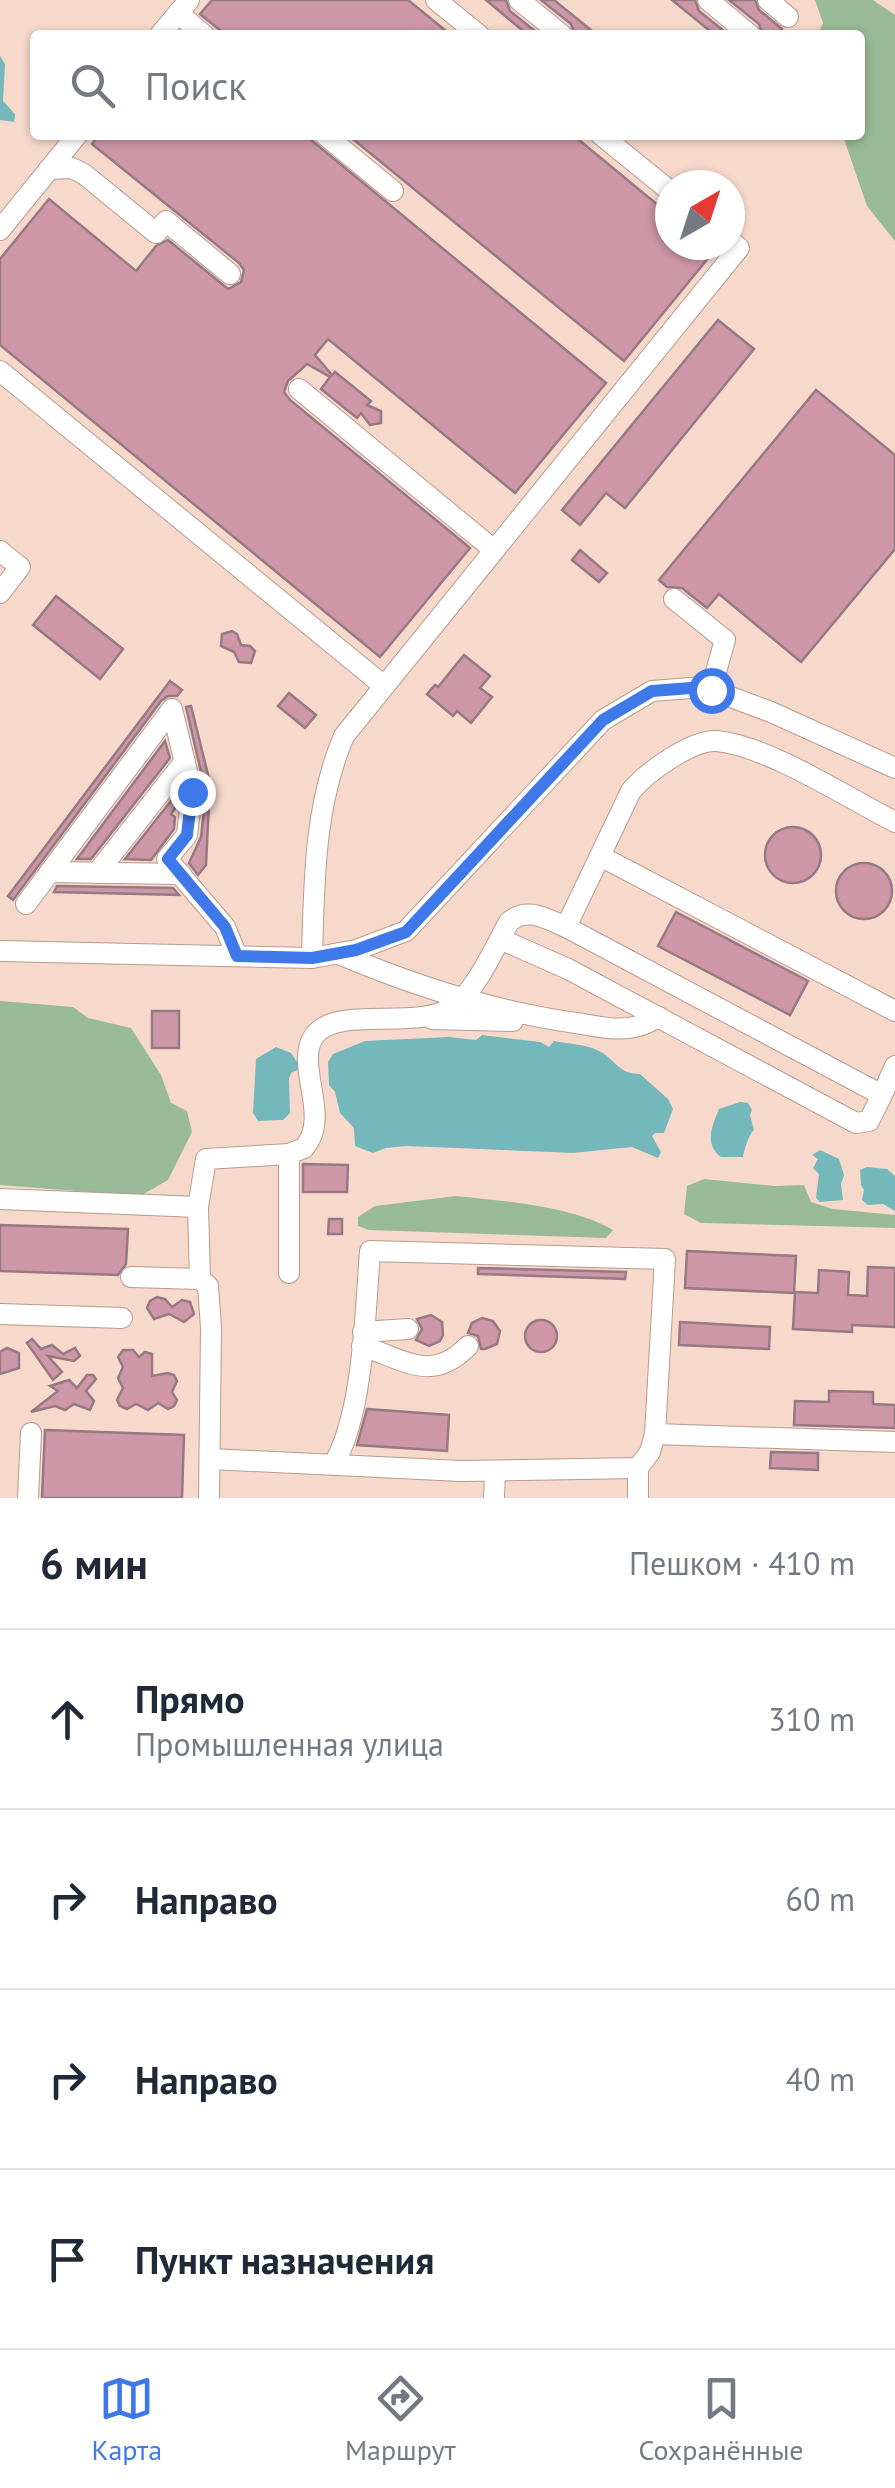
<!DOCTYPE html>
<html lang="ru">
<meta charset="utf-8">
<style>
body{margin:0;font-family:"PT Sans",sans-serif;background:#f6f6f7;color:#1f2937}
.compass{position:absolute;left:655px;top:170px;width:90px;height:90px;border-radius:50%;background:#fff;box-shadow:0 2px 8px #0004;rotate:39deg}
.stop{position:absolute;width:30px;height:30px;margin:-22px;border:8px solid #3f78e8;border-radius:50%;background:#fff}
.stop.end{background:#3f78e8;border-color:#fff;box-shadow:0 2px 10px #0008}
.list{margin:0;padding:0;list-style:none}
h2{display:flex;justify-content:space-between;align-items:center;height:130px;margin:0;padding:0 40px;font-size:42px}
h2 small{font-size:32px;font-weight:400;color:#747a83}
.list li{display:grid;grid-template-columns:65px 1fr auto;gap:30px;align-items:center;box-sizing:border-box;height:180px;padding:0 40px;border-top:2px solid #e0e1e3}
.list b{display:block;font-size:38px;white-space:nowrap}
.list p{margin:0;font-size:32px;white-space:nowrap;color:#747a83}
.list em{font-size:32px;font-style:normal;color:#747a83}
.icon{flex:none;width:55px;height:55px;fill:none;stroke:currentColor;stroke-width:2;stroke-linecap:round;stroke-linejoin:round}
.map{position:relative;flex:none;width:895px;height:1498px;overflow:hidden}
.search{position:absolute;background:#fff;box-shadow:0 2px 8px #0004;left:30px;right:30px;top:30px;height:110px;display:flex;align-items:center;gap:25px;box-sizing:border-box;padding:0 35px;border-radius:10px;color:#747a83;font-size:38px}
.sheet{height:850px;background:#fff}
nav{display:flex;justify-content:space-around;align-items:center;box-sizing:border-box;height:140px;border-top:2px solid #e0e1e3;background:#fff;font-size:28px;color:#747a83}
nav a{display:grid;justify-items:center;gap:5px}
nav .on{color:#3f78e8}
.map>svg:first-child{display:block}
</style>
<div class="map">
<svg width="895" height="1498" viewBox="0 0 895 1498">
<rect width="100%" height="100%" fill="#f7d9cb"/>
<g fill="#99ba96">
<path d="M815 0H873L895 15V241L867 206 844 139 840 135H860V35H817L823 23Z"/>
<path d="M0 1001 73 1007 88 1018 131 1028 161 1075 171 1103 187 1111 192 1132 168 1180 140 1196 0 1185Z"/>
<path d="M704 1179 775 1186 804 1185 811 1202 833 1209 895 1215V1228L701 1223 684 1214 687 1186Z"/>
<path d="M456 1196C504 1201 572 1206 613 1230L606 1238 369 1230 358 1226V1217L375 1206Z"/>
</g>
<g fill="#74b8bb">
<path d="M0 56 5 64 3 101 15 114 14 122 0 120Z"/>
<path d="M482 1035 540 1042 549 1047 554 1041C567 1044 585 1044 597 1050 615 1058 617 1074 640 1074L668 1099 673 1109 664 1133H655L652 1136 661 1152 658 1158 632 1147 573 1153 406 1146 386 1148 373 1153 355 1146 354 1128 340 1113 335 1092 329 1085 328 1062 333 1054 365 1041 449 1037 476 1040Z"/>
<path d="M276 1047 291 1053 302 1069 292 1072 289 1078 290 1113 283 1120 258 1121 253 1113 256 1059Z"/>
<path d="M740 1102 748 1103 752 1110 750 1115 754 1130C748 1135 744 1151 743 1157H721C704 1144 712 1126 719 1109Z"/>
<path d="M820 1150 839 1159 844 1175 841 1184 843 1200 820 1202 816 1198 819 1174 813 1168 818 1159 812 1155Z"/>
<path d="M867 1167 887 1169 895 1176V1211L883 1204 868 1205 862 1200 864 1190 861 1185 860 1170Z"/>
</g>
<g fill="#cd97a8" stroke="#967982" stroke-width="2.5">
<path d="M212 0H408L451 35H226L200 14Z"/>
<path d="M486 0H506L510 11 540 35H528Z"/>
<path d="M541 0H554L597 35H575L571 24Z"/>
<path d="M672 0H695L699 11 729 35H715Z"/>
<path d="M729 0H755L759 10 782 29 777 35H763L759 24Z"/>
<path d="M99 135H305L606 383 515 493 328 339 315 355 332 375 335 372 371 401 367 405 381 411V423L370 425 361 413 357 418 321 389 330 377 307 364 288 381 284 392 290 400 470 548 380 657 0 345V259L49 199 136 271 156 246 168 240 228 289 241 282 244 270 239 263 92 144Z"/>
<path d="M348 135H573L670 215V245H707L714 251 624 361Z"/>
<path d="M718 320 754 349 625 508 606 493 580 525 562 510Z"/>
<path d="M816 390 895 455V549L801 662 719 594 707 608 682 588 667 587 659 580Z"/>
<path d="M580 550 607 573 599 582 572 560Z"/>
<path d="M56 596 123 649 100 679 33 625Z"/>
<path d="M232 631 237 634 241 645 250 646 255 651 251 663 239 662 234 652 221 646 222 634Z"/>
<path d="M464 655 490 676 480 688 492 697 471 723 457 711 453 716 427 694 435 685 438 687Z"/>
<path d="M170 681 182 690 177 696H168L161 701 13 900 8 896Z"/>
<path d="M289 693 316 715 305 728 278 706Z"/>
<path d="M191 706 210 783 206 865 198 875 189 863 201 837 206 793 186 707Z"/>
<path d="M165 741 170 758 91 859H77Z"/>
<path d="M178 792 176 807 171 814 175 817 174 829 154 856 151 860 125 859Z"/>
<circle cx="793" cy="855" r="28"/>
<circle cx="864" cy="891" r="28"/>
<path d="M57 886 173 888 179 895 54 892Z"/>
<path d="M676 912 808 981 790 1015 658 946Z"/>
<rect x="152" y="1011" width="27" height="37"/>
<path d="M303 1164 348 1165 347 1192H303Z"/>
<path d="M329 1219H342V1234H328Z"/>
<path d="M0 1225 128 1229 126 1264 118 1275 0 1271Z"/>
<path d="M687 1251 796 1256 794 1293 685 1288Z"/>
<path d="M868 1267 895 1268V1327L852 1325V1332L793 1329 795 1292 818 1293 819 1270 849 1272 848 1295 867 1296Z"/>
<path d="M478 1268 626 1272 625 1279 478 1274Z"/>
<path d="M157 1297 165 1299 172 1307 182 1300 190 1302 194 1314 184 1322 169 1314 154 1319 147 1308 150 1301Z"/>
<path d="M431 1315 442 1322 443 1335 440 1341 429 1346 416 1340 422 1329 417 1319Z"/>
<path d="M482 1318 493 1321 500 1331 497 1344 485 1349H481L478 1336 468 1333 472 1323Z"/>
<circle cx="541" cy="1336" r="16"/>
<path d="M680 1322 770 1327 769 1349 679 1345Z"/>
<path d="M32 1339 41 1349 52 1345 63 1354 75 1348 80 1356 74 1361 48 1356 62 1372 53 1380 27 1343Z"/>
<path d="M7 1348 19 1353V1368L0 1374V1352Z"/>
<path d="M123 1350H133L139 1357 145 1352 152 1354V1376L168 1373 174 1375 177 1381 172 1392 177 1400 174 1406 168 1409 158 1403 148 1410 136 1404 127 1409 120 1406 117 1400 123 1388 118 1378 123 1367 118 1357Z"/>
<path d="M87 1375H93L96 1379 86 1391 94 1401 90 1410 74 1404 65 1410 55 1406 31 1412 58 1391 50 1386 69 1380 77 1388Z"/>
<path d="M829 1391 873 1392V1404L895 1405V1428L794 1425 795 1401 829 1402Z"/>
<path d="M367 1409 449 1415 447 1451 357 1445Z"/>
<path d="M45 1430 184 1435 182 1498H42Z"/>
<path d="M771 1452 818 1453V1470L770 1468Z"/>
</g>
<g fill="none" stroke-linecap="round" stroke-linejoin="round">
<defs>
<g id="minor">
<path d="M436 0 479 35"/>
<path d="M519 0 562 35"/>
<path d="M708 0 750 35"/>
<path d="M768 0 788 17"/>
<path d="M178 13 204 35"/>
<path d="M160 35 189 0"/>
<path d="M325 135 393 191"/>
<path d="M601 135 670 191"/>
<path d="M49 169 72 168 84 174 156 233 166 221 230 274"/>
<path d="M0 230 77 135"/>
<path d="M0 371 384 686"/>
<path d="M299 389 494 550"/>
<path d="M0 551 20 567 0 593"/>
<path d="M674 599 725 640 711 689"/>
<path d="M600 856 895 1011"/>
<path d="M50 872 181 874"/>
<path d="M97 873 185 761"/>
<path d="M26 904 172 709 192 792 187 835 167 859 225 927 237 956"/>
<path d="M566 927 631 791C646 773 692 739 717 741 768 746 848 798 895 822"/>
<path d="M500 939 568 969 856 1123 869 1121 882 1095"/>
<path d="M0 951 312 958 356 950 406 931 603 720 652 691 704 687 771 712 895 768"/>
<path d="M339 954C415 986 495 1012 576 1023 596 1026 618 1032 638 1026 645 1025 652 1020 659 1017"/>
<path d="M312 958C314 883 314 806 344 736L739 248 730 240"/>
<path d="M432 1019 513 1021"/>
<path d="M289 1154V1273"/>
<path d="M0 1199 198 1207"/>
<path d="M131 1277 200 1279 208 1286 211 1328 209 1498"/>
<path d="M200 1279 198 1207 206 1159 289 1154 304 1148C332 1117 294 1065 314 1036 337 1004 418 1032 454 1006 475 992 496 945 509 922 528 906 546 919 566 927L882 1095 895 1066"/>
<path d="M0 1314 122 1318"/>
<path d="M363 1332 408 1329"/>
<path d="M362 1346C404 1359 431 1384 468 1346"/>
<path d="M655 1434 895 1442"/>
<path d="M210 1459 461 1471 638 1468 650 1452 655 1434 665 1259 370 1251C365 1313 364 1410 334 1464"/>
<path d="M28 1498 31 1433"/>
<path d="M494 1498 495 1471"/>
<path d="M638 1498V1468"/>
</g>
</defs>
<use href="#minor" stroke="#b79b8e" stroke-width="22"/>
<use href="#minor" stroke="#fff" stroke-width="20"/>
</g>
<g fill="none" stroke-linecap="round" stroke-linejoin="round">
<path stroke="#3f78e8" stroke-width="12" d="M192 792 187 835 168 859 225 927 237 956 312 958 356 950 406 932 603 720 652 691 704 687 711 690"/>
</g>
</svg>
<svg class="compass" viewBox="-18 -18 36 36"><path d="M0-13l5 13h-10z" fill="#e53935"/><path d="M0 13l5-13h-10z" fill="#747a83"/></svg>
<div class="stop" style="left:711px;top:690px"></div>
<div class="stop end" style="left:192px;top:792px"></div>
<div class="search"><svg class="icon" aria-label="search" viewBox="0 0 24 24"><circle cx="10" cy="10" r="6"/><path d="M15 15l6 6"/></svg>Поиск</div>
</div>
<section class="sheet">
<h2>6 мин<small>Пешком · 410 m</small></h2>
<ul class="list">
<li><svg class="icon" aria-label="ahead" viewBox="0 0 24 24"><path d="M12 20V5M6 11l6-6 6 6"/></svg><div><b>Прямо</b><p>Промышленная улица</p></div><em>310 m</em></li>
<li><svg class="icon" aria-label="right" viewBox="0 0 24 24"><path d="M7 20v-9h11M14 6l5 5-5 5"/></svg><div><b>Направо</b></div><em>60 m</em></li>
<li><svg class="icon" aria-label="right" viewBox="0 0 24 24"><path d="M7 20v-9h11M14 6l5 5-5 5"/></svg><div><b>Направо</b></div><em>40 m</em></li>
<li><svg class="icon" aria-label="arrive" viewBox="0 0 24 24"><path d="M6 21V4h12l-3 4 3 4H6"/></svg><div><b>Пункт назначения</b></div></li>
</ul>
</section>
<nav>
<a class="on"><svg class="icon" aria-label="map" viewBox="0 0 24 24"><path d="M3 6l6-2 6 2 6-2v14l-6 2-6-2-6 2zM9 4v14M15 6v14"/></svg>Карта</a>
<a><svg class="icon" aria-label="directions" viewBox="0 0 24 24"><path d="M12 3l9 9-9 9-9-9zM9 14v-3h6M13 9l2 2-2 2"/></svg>Маршрут</a>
<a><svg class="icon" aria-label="saved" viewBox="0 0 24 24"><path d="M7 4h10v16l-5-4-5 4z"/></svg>Сохранённые</a>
</nav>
